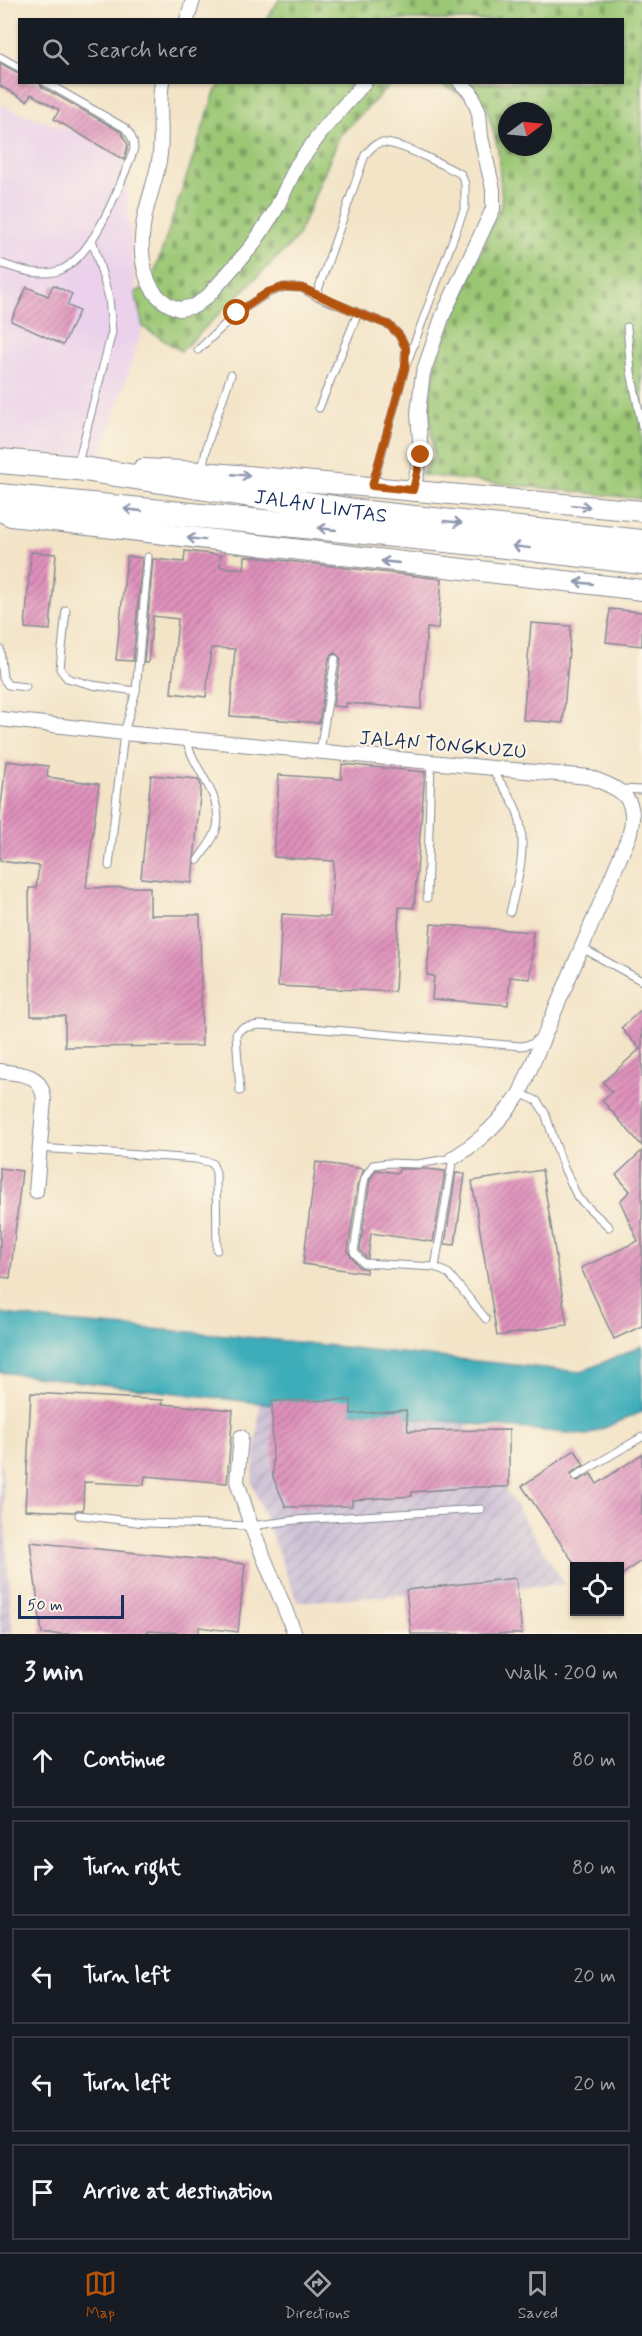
<!DOCTYPE html>
<meta charset="utf-8">
<style>
body{margin:0;font-family:Mynerve,sans-serif;background:#242831;color:#f1f3f6}
.controls{position:absolute;right:18px;bottom:18px;display:grid;overflow:hidden;border-radius:0px;box-shadow:0 2px 4px #0004}
.controls button{width:54px;height:54px;display:grid;place-items:center;padding:0;border:0;border-bottom:2px solid #363941;background:#171b24;color:#f1f3f6;font:30px sans-serif}
.compass{position:absolute;left:498px;top:102px;width:54px;height:54px;border-radius:50%;background:#171b24;box-shadow:0 2px 4px #0004;rotate:74deg}
.scale{position:absolute;left:18px;bottom:15px;width:106px;box-sizing:border-box;padding-left:6px;border:3px solid #1b2f5e;border-top:0;font-size:16px;line-height:21px;white-space:nowrap;color:#1b2f5e;-webkit-text-stroke:4px #fcf5e5;paint-order:stroke}
.stop{position:absolute;width:18px;height:18px;margin:-14px;border:4px solid #b45309;border-radius:50%;background:#fff}
.stop.end{background:#b45309;border-color:#fff;box-shadow:0 2px 6px #0008}
.list{margin:0;padding:0;list-style:none}
h2{display:flex;justify-content:space-between;align-items:center;height:78px;margin:0;padding:0 24px;font-size:26px}
h2 small{font-size:20px;font-weight:400;color:#9ea1a6}
.list li{display:grid;grid-template-columns:39px 1fr auto;gap:18px;align-items:center;box-sizing:border-box;height:96px;margin:0 12px 12px;padding:0 12px;border:2px solid #363941;border-radius:0px}
.list b{display:block;font-size:22px;white-space:nowrap}
.list em{font-size:20px;font-style:normal;color:#9ea1a6}
.icon{flex:none;width:33px;height:33px;fill:none;stroke:currentColor;stroke-width:2;stroke-linecap:round;stroke-linejoin:round}
.map{position:relative;flex:none;width:642px;height:1634px;overflow:hidden}
.search{position:absolute;background:#171b24;box-shadow:0 2px 4px #0004;left:18px;right:18px;top:18px;height:66px;display:flex;align-items:center;gap:15px;box-sizing:border-box;padding:0 21px;border-radius:0px;color:#9ea1a6;font-size:22px}
.sheet{height:618px;background:#171b24}
nav{display:flex;justify-content:space-around;align-items:center;box-sizing:border-box;height:84px;border-top:2px solid #363941;background:#171b24;font-size:16px;color:#9ea1a6}
nav a{display:grid;justify-items:center;gap:3px}
nav .on{color:#b45309}
.map>svg:first-child{display:block}
</style>
<div class="map">
<svg width="642" height="1634" viewBox="0 0 642 1634">
<defs>
<pattern id="industrial-furrows" width="10" height="10" patternUnits="userSpaceOnUse" patternTransform="scale(1.5)"><rect width="10" height="10" fill="#cbbfd5"/><path d="M-1 1l2-2M0 10L10 0M9 11l2-2" fill="none" stroke="#aea4b9"/></pattern>
<pattern id="cemetery-stones" width="16" height="16" patternUnits="userSpaceOnUse" patternTransform="scale(1.5)"><rect width="16" height="16" fill="#9bc774"/><path d="M2 7V4a2 2 0 0 1 4 0v3zM10 15v-3a2 2 0 0 1 4 0v3z" fill="#7ea262"/></pattern>
<pattern id="building-hatch" width="6" height="6" patternUnits="userSpaceOnUse" patternTransform="scale(1.5)"><rect width="6" height="6" fill="#df91bb"/><path d="M-1 1l2-2M0 6l6-6M5 7l2-2" fill="none" stroke="#b4779b"/></pattern>
</defs>
<rect width="100%" height="100%" fill="#fcf5e5"/>
<filter id="ink" filterUnits="userSpaceOnUse"><feTurbulence type="fractalNoise" baseFrequency=".0167" numOctaves="2"/><feDisplacementMap in="SourceGraphic" scale="12" xChannelSelector="R" yChannelSelector="G"/><feConvolveMatrix kernelMatrix="1 2 1 2 8 2 1 2 1" color-interpolation-filters="sRGB"/></filter>
<filter id="wash" filterUnits="userSpaceOnUse"><feTurbulence type="fractalNoise" baseFrequency=".008" numOctaves="4" result="noise"/><feDisplacementMap in="SourceGraphic" scale="24" xChannelSelector="R" yChannelSelector="G"/><feGaussianBlur stdDeviation="1.35" result="paint"/><feColorMatrix in="noise" values="0 0 0 0 0 0 0 0 0 0 0 0 0 0 0 0 0 1.4 0 .05"/><feComposite in="paint" operator="in"/></filter>
<g filter="url(#wash)">
<rect width="100%" height="100%" fill="#f3e4c7"/>
<path fill="#ebd1eb" d="M0 105 124 150 135 292 143 327 100 459 0 449Z"/>
<g fill="url(#industrial-furrows)">
<path d="M260 1403 465 1423 564 1584 297 1602 252 1483Z"/>
<path d="M0 1446 12 1629 13 1634H0Z"/>
</g>
<g fill="url(#cemetery-stones)" stroke="#5b7b69" stroke-width="1.5" fill-rule="evenodd">
<path d="M279 0H642V499L421 475 434 457 429 407 436 361 502 202 498 149 486 105 437 83 622 82V20H266ZM507 111H543V147H507Z"/>
<path d="M222 83H392L340 135 297 238 181 351 143 327 135 292 150 286 215 92Z"/>
</g>
<path fill="#3eadb9" stroke="#2c6e8c" stroke-width="1.5" d="M0 1313 53 1321 227 1335 581 1372 642 1346V1412L587 1435 260 1403 0 1372Z"/>
<g id="blocks">
<g fill="url(#building-hatch)">
<path d="M0 63 20 74V82H39L42 87 121 132 128 145 124 160 54 119 59 110 31 94 27 101 0 86Z"/>
<path d="M53 285 72 294 67 305 79 311 63 345 11 321 27 287 48 296Z"/>
<path d="M185 551 221 555 220 567 244 569 245 556 442 579 438 629 427 628 421 709 346 703V707L333 706 341 659 335 653 329 658 319 723 230 716 235 649 211 648 206 697 171 693 178 619 153 616 148 663H144L153 559 184 562Z"/>
<path d="M31 552 56 554 50 630 25 628Z"/>
<path d="M127 556 142 558 133 661 116 660Z"/>
<path d="M610 609 642 612V646L606 642Z"/>
<path d="M531 623 571 626 563 723 523 720Z"/>
<path d="M6 761 48 766 47 777 99 784 86 888 150 887V915H200L202 1046 65 1047V1016H31L29 888H36L39 866 0 861V816Z"/>
<path d="M342 764 425 772 414 908 399 907 395 992 278 986 282 914 330 917 334 861 274 857 279 775 341 779Z"/>
<path d="M151 775 198 779 201 785 192 883 141 878Z"/>
<path d="M431 924 533 932 530 979 510 977 508 1005 432 999 434 976 427 975Z"/>
<path d="M642 1009V1146L602 1100 612 1092 603 1082 640 1049 621 1028Z"/>
<path d="M642 1151V1326L614 1339 581 1268 638 1241 620 1201 630 1191 616 1175Z"/>
<path d="M316 1162 364 1169 357 1186 348 1252 359 1267 366 1269V1273L303 1264Z"/>
<path d="M0 1168 22 1171 10 1278 0 1277Z"/>
<path d="M399 1169H425L445 1171 433 1242 371 1233 368 1258H366L360 1250 370 1180 376 1170 398 1173Z"/>
<path d="M542 1170 567 1325 497 1336 472 1181Z"/>
<path d="M456 1173 465 1174 455 1245 445 1244Z"/>
<path d="M31 1393 163 1400 162 1404 233 1410 227 1483 145 1476 144 1485 84 1482 83 1510H77L74 1512 25 1510Z"/>
<path d="M351 1400V1414L406 1410 408 1431 509 1430V1487H475L412 1492V1496L352 1500V1506L286 1507 273 1477 272 1401Z"/>
<path d="M575 1450 584 1465 571 1473 572 1479 578 1481 591 1474 597 1484 642 1454V1560L620 1576V1566H576L522 1486Z"/>
<path d="M30 1542 245 1564 238 1632 199 1627V1634L147 1631V1634H42Z"/>
<path d="M516 1578 522 1634H411L406 1590Z"/>
</g>
</g>
</g>
<g filter="url(#ink)">
<use href="#blocks" fill-opacity="0" stroke="#878a92" stroke-width="1.5"/>
<g fill="none" stroke-linecap="round" stroke-linejoin="round">
<defs>
<g id="lane">
<path d="M0 57 20 68"/>
<path d="M0 263C19 270 44 278 63 269 92 254 114 199 126 170 128 163 133 155 134 148 134 139 130 134 125 128L45 82"/>
<path d="M316 296 365 155C370 150 373 144 380 143 396 140 445 166 461 174L465 184V207L405 368 373 484"/>
<path d="M627 327 631 372 642 426"/>
<path d="M198 350 237 313 268 293 284 287 302 288 316 296 389 325 399 335 406 348 405 359"/>
<path d="M319 408 358 313"/>
<path d="M78 463 112 332 109 298 92 239"/>
<path d="M202 469 208 442 231 375"/>
<path d="M66 610 60 669 67 678 92 685 136 691"/>
<path d="M0 649 3 678 8 685 26 687"/>
<path d="M186 739C193 770 223 794 217 827 215 839 204 850 198 860"/>
<path d="M320 751 335 659"/>
<path d="M491 768C500 783 515 800 519 818 527 849 518 881 510 912"/>
<path d="M621 789 642 790"/>
<path d="M109 866 124 733 136 691 148 557"/>
<path d="M427 898 431 763"/>
<path d="M582 948 642 981"/>
<path d="M240 1091 236 1034 242 1028 259 1025 311 1028 521 1046 532 1044 540 1036"/>
<path d="M520 1093 537 1101 545 1113 563 1166 578 1198 609 1227"/>
<path d="M40 1148 196 1159 212 1163 216 1172 217 1250"/>
<path d="M435 1267 453 1158 418 1164 388 1163 373 1165 365 1178 363 1187 354 1252 363 1263 435 1267 449 1274 486 1319"/>
<path d="M576 1476 642 1437"/>
<path d="M79 1515 145 1523 251 1526 296 1520 481 1509"/>
</g>
<g id="street">
<path d="M187 20 193 0"/>
<path d="M162 82C157 109 164 135 159 161 156 179 149 197 145 215 138 250 140 297 179 309L195 306 209 295 252 246 275 211 297 165 326 126 365 82"/>
<path d="M413 490 421 455 418 413 423 373 443 315 493 209V189L481 137 479 113 471 93 460 82"/>
<path d="M0 719 124 733 589 777C622 789 640 798 629 836L520 1093C502 1120 481 1141 453 1158"/>
<path d="M0 1071C23 1075 41 1072 44 1100L36 1191"/>
<path d="M241 1437 237 1481 251 1526 295 1634"/>
</g>
<g id="secondary">
<path d="M143 469 202 472 642 511"/>
<path d="M0 511 11 516 642 590"/>
</g>
<g id="highway">
<path id="s1" d="M0 461 77 468 367 513 642 542"/>
<path d="M0 496 506 546 642 562"/>
</g>
</defs>
<use href="#lane" stroke="#878a92" stroke-width="9"/>
<use href="#street" stroke="#878a92" stroke-width="16"/>
<use href="#secondary" stroke="#878a92" stroke-width="22"/>
<use href="#highway" stroke="#878a92" stroke-width="26"/>
<use href="#lane" stroke="#fff" stroke-width="7"/>
<use href="#street" stroke="#fff" stroke-width="14"/>
<use href="#secondary" stroke="#fff" stroke-width="20"/>
<use href="#highway" stroke="#fff" stroke-width="24"/>
</g>
<defs><path id="oneway-shaft" d="M-6 0H5M1.5-3L5.5 0L1.5 3" fill="none" stroke-width="1.6" stroke-linecap="round" stroke-linejoin="round" transform="scale(1.5)"/></defs>
<g stroke="#8d97ae">
<use href="#oneway-shaft" transform="translate(241 475) rotate(5)"/>
<use href="#oneway-shaft" transform="translate(581 506) rotate(5)"/>
<use href="#oneway-shaft" transform="translate(133 510) rotate(-174)"/>
<use href="#oneway-shaft" transform="translate(453 522) rotate(6)"/>
<use href="#oneway-shaft" transform="translate(327 529) rotate(-174)"/>
<use href="#oneway-shaft" transform="translate(196 539) rotate(-173)"/>
<use href="#oneway-shaft" transform="translate(521 547) rotate(-173)"/>
<use href="#oneway-shaft" transform="translate(390 562) rotate(-174)"/>
<use href="#oneway-shaft" transform="translate(584 583) rotate(-174)"/>
</g>
</g>
<g fill="none" stroke-linecap="round" stroke-linejoin="round" filter="url(#ink)">
<path stroke="#b45309" stroke-width="8" d="M237 313 268 292 284 287 302 288 358 313 389 325 399 335 406 348 405 368 372 486 413 490 421 455"/>
</g>
<g text-anchor="middle" stroke-width="4.5" stroke-linejoin="round" paint-order="stroke">
<g font-size="20" fill="#1b2f5e" stroke="#fcf5e5">
<text dy="7" stroke="none"><textPath href="#s1" startOffset="324">JALAN LINTAS</textPath></text>
<text transform="translate(443 744) rotate(5)" y="7">JALAN TONGKUZU</text>
</g>
</g>
</svg>
<div class="controls">
<button><svg class="icon" aria-label="locate" viewBox="0 0 24 24"><circle cx="12" cy="12" r="6"/><path d="M12 2v4M12 18v4M2 12h4M18 12h4"/></svg></button>
</div>
<svg class="compass" viewBox="-18 -18 36 36"><path d="M0-13l5 13h-10z" fill="#e53935"/><path d="M0 13l5-13h-10z" fill="#9ea1a6"/></svg>
<div class="scale">50 m</div>
<div class="stop" style="left:237px;top:313px"></div>
<div class="stop end" style="left:421px;top:455px"></div>
<div class="search"><svg class="icon" aria-label="search" viewBox="0 0 24 24"><circle cx="10" cy="10" r="6"/><path d="M15 15l6 6"/></svg>Search here</div>
</div>
<section class="sheet">
<h2>3 min<small>Walk · 200 m</small></h2>
<ul class="list">
<li><svg class="icon" aria-label="ahead" viewBox="0 0 24 24"><path d="M12 20V5M6 11l6-6 6 6"/></svg><div><b>Continue</b></div><em>80 m</em></li>
<li><svg class="icon" aria-label="right" viewBox="0 0 24 24"><path d="M7 20v-9h11M14 6l5 5-5 5"/></svg><div><b>Turn right</b></div><em>80 m</em></li>
<li><svg class="icon" aria-label="left" viewBox="0 0 24 24"><path d="M17 20v-9H6M10 6l-5 5 5 5"/></svg><div><b>Turn left</b></div><em>20 m</em></li>
<li><svg class="icon" aria-label="left" viewBox="0 0 24 24"><path d="M17 20v-9H6M10 6l-5 5 5 5"/></svg><div><b>Turn left</b></div><em>20 m</em></li>
<li><svg class="icon" aria-label="arrive" viewBox="0 0 24 24"><path d="M6 21V4h12l-3 4 3 4H6"/></svg><div><b>Arrive at destination</b></div></li>
</ul>
</section>
<nav>
<a class="on"><svg class="icon" aria-label="map" viewBox="0 0 24 24"><path d="M3 6l6-2 6 2 6-2v14l-6 2-6-2-6 2zM9 4v14M15 6v14"/></svg>Map</a>
<a><svg class="icon" aria-label="directions" viewBox="0 0 24 24"><path d="M12 3l9 9-9 9-9-9zM9 14v-3h6M13 9l2 2-2 2"/></svg>Directions</a>
<a><svg class="icon" aria-label="saved" viewBox="0 0 24 24"><path d="M7 4h10v16l-5-4-5 4z"/></svg>Saved</a>
</nav>
